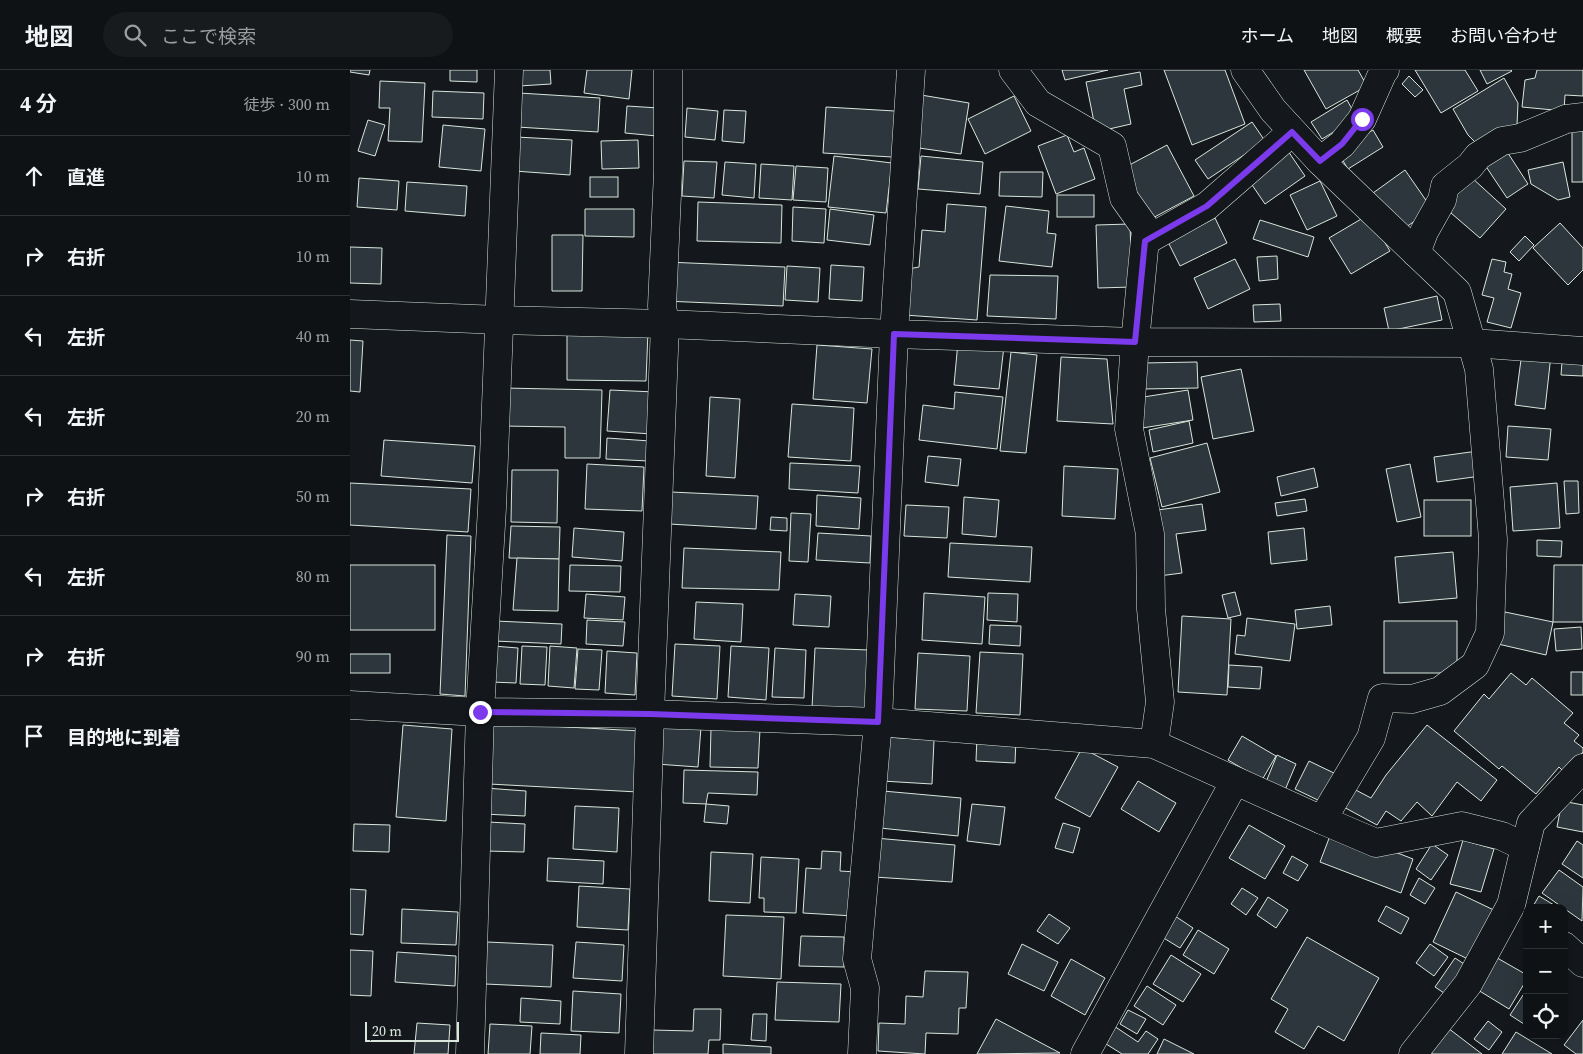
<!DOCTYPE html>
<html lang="ja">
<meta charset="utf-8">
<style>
body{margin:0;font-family:"Source Serif 4","Noto Sans JP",serif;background:#181b1e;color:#f1f3f6}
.controls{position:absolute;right:15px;bottom:15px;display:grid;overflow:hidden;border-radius:10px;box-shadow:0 5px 20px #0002}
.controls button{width:45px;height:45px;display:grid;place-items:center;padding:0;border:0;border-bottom:1px solid #2f3234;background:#0f1215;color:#f1f3f6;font:25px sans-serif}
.scale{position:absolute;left:15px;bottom:12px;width:94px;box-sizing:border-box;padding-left:5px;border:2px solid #d8e6dc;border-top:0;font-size:14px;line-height:18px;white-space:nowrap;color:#d8e6dc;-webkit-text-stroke:4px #14181c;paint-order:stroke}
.stop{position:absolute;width:15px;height:15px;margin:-11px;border:4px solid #7c3aed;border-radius:50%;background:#fff}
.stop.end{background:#7c3aed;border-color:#fff;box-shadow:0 1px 5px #0008}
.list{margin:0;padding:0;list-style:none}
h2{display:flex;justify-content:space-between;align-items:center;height:65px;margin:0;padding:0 20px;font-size:21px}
h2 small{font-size:16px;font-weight:400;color:#9b9ea0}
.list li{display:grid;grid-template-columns:32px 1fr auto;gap:15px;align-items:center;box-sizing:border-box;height:80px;padding:0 20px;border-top:1px solid #2f3234}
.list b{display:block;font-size:19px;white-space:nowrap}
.list em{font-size:16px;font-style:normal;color:#9b9ea0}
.icon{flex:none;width:28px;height:28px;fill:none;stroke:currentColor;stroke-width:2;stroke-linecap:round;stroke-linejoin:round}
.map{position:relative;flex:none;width:1233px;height:984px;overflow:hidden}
header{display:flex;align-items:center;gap:30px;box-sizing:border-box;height:70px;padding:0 25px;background:#0f1215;border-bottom:1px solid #2f3234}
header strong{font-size:24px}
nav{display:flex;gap:28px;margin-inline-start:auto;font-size:18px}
.search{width:350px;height:45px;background:#181b1e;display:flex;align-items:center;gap:12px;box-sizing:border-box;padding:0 18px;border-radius:28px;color:#9b9ea0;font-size:19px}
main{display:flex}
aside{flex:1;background:#0f1215}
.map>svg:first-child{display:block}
</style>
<header>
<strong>地図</strong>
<div class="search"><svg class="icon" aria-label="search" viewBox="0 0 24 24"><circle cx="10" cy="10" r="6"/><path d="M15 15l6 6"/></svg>ここで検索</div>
<nav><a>ホーム</a><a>地図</a><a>概要</a><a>お問い合わせ</a></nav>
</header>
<main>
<aside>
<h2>4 分<small>徒歩 · 300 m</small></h2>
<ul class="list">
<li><svg class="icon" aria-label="ahead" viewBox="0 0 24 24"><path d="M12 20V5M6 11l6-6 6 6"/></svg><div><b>直進</b></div><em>10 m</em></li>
<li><svg class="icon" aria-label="right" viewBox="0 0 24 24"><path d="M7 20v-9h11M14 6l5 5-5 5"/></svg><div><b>右折</b></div><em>10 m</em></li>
<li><svg class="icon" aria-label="left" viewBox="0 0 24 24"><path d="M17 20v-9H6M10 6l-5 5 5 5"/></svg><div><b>左折</b></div><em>40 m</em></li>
<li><svg class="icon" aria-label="left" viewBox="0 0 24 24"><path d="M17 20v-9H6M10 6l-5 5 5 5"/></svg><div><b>左折</b></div><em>20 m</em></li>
<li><svg class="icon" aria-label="right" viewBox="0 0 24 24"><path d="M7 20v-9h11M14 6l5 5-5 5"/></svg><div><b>右折</b></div><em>50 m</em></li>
<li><svg class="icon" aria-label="left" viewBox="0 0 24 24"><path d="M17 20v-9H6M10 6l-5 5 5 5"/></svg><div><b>左折</b></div><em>80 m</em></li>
<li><svg class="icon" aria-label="right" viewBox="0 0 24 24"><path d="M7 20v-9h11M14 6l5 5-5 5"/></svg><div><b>右折</b></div><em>90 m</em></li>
<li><svg class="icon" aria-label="arrive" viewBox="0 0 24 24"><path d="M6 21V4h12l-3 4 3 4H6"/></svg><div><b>目的地に到着</b></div></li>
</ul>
</aside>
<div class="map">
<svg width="1233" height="984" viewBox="0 0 1233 984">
<rect width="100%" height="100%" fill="#14181c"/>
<g fill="#2c363c" stroke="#d8e6dc">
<path d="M0 0H20L19 5 0 2Z"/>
<path d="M100 0H127V12L100 11Z"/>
<path d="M168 0H200L201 14 169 16Z"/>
<path d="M237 0H282L279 29 234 23Z"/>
<path d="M712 0H758L715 10Z"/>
<path d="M814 0H875L895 54 842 75Z"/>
<path d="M954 0H1008L1017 16 976 39Z"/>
<path d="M1065 0H1115L1128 21 1091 43Z"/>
<path d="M1130 0H1161L1162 1 1137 14Z"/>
<path d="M1187 0H1233V26L1215 25 1214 41 1172 37 1175 10 1185 8Z"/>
<path d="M790 2 792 15 774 19 781 54 746 62 736 12Z"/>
<path d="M1059 6 1073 20 1065 27 1052 14Z"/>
<path d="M1154 8 1168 33 1167 55 1129 76 1118 65 1103 39Z"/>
<path d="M30 11 75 13 72 72 38 71 40 38H29Z"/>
<path d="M83 21 134 23 133 49 82 47Z"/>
<path d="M169 23 250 28 248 62 167 57Z"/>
<path d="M571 25 619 33 611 84 562 77Z"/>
<path d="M664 26 681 61 635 84 618 49Z"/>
<path d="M997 30 1007 48 972 69 961 52Z"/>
<path d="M277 36 309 38 307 66 275 63Z"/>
<path d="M476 37 545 41 542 87 473 83Z"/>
<path d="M337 38 368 41 365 70 335 67Z"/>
<path d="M374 40 396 41 394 73 372 71Z"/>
<path d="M18 50 35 55 25 86 8 81Z"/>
<path d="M902 52 915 71 858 109 845 90Z"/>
<path d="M93 55 135 59 131 101 89 97Z"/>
<rect x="1222" y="55" width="11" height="57"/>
<path d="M1023 60 1033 77 998 99 987 81Z"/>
<path d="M717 65 724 82 734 78 745 109 706 124 688 76Z"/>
<path d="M166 67 222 70 220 105 164 101Z"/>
<path d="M288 70 289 98 252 99 251 71Z"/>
<path d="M817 75 844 126 797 151 770 100Z"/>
<path d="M1154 77 1178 114 1157 128 1133 92Z"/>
<path d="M938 81 955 106 915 134 898 109Z"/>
<path d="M484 86 542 93 536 143 478 137Z"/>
<path d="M571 86 633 92 630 124 568 119Z"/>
<path d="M334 91 367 92 364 128 332 126Z"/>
<path d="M375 92 406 94 404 128 372 125Z"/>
<path d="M1213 92 1220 127 1208 130 1181 114 1178 100Z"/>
<path d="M411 94 444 96 442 130 409 128Z"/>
<path d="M446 96 478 98 476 132 443 130Z"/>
<path d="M1055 100 1082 139 1049 162 1023 123Z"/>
<path d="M650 102H693L692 127 649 126Z"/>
<rect x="240" y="107" width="28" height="20"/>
<path d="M1121 107 1156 139 1130 168 1094 137Z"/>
<path d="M9 108 49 111 47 140 7 137Z"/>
<path d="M970 111 987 146 957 160 940 125Z"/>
<path d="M57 112 117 116 115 146 55 141Z"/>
<rect x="707" y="125" width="37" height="22"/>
<path d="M348 132 432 135 431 173 347 171Z"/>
<path d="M597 134 636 137 627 250 554 245 558 199 569 197 572 160 595 162Z"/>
<path d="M656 136 699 141 697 163 706 164 702 197 649 191Z"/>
<path d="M443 137 476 139 474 173 442 171Z"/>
<path d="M235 139H284V167L235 166Z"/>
<path d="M480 139 524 145 520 175 477 170Z"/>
<path d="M1018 145 1040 181 1001 204 979 168Z"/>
<path d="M865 148 877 173 830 196 818 172Z"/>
<path d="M910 150 964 167 958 187 903 169Z"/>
<path d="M1210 153 1233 178V200L1218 215 1183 178Z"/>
<path d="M780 154 782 217 748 218 746 155Z"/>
<path d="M202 165H233L232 221H202Z"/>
<path d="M1175 166 1184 175 1169 191 1160 182Z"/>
<path d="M0 177 32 178 31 214 0 213Z"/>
<path d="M927 186 928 209 909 211 907 187Z"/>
<path d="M885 189 900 219 858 239 844 208Z"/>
<path d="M1142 189 1156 192 1154 202 1162 204 1158 219 1171 223 1161 258 1137 252 1144 228 1132 225Z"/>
<path d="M316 192 435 197 433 236 314 231Z"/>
<path d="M481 195 514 197 512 231 479 229Z"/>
<path d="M437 196 470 198 468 232 435 230Z"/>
<path d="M640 205 708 206 706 249 637 246Z"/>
<path d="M1087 226 1092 250 1039 261 1034 238Z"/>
<path d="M930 234 931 251 904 252 903 235Z"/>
<path d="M217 258 298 261 296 311 217 310Z"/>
<path d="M0 270 13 271 10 322 0 321Z"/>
<path d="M608 272 654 276 649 319 604 315Z"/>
<path d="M467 275 522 279 517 333 463 329Z"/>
<path d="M661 282 687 285 676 383 650 381Z"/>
<path d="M1172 282 1201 285 1195 339 1165 335Z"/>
<path d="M711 287 757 289 763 354 707 351Z"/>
<path d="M847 292 848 318 793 319V293Z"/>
<path d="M1212 292 1233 294V306L1211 305Z"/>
<path d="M891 299 904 361 863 369 851 307Z"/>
<path d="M153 318 252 320 250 388H215V357L152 356Z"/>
<path d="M260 320 305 322 302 364 257 361Z"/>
<path d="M838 320 843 350 792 358 787 328Z"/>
<path d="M605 322 653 327 647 379 569 370 573 335 604 339Z"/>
<path d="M360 327 390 329 385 408 356 406Z"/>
<path d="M442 334 504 338 501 391 438 387Z"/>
<path d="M839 351 843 373 803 382 799 360Z"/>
<path d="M1158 356 1201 359 1198 390 1156 387Z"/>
<path d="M257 368 300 371 299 391 256 389Z"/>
<path d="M34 370 125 376 122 413 31 406Z"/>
<path d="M857 373 870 422 812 437 800 388Z"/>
<path d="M1128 381 1131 406 1087 412 1084 387Z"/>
<path d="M578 386 611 389 608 416 575 412Z"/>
<path d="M440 393 510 396 508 423 439 419Z"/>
<path d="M237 394 294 397 292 441 235 439Z"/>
<path d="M1060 394 1071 447 1047 452 1036 399Z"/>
<path d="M714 396 768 399 765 449 712 446Z"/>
<path d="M964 398 968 417 931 426 927 407Z"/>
<path d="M162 400H208L207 453 161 452Z"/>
<path d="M1214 411H1228L1229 443 1216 444Z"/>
<path d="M0 413 121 419 118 462 0 455Z"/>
<path d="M1207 413 1210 458 1163 461 1160 417Z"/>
<path d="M321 422 408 426 406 459 319 454Z"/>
<path d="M467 425 511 428 509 459 466 456Z"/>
<path d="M614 427 649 430 646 467 612 464Z"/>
<path d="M955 429 957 441 927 446 925 433Z"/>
<rect x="1074" y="430" width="47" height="36"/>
<path d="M852 434 856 460 826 464 832 503 809 506 800 441Z"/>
<path d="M556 435 599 437 597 468 554 466Z"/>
<path d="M441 443 461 444 458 492 439 491Z"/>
<path d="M421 447 437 448V461L420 460Z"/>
<path d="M161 456 210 457 209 489 159 488Z"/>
<path d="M224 458 274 462 272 491 222 487Z"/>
<path d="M954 458 957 490 921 494 918 462Z"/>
<path d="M468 463 521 466 520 493 466 490Z"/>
<path d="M97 465 121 466 115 626 90 624Z"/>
<path d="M1187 470 1212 471 1211 487 1187 486Z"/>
<path d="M600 473 682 477 680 512 598 507Z"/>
<path d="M334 478 431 482 429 520 332 518Z"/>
<path d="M1103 482 1107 528 1049 533 1045 487Z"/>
<path d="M167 488 209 489 208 541 163 540Z"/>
<rect x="0" y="495" width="85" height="65"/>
<path d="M220 495 271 496 270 522 219 521Z"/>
<path d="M1204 495H1233V552H1203Z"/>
<path d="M885 522 891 545 878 548 872 525Z"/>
<path d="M574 523 635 527 632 574 572 570Z"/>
<path d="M638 523 668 524 667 552 637 550Z"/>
<path d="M236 524 275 527 273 550 234 548Z"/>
<path d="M445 524 481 526 479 557 443 555Z"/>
<path d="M346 532 393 534 391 572 344 569Z"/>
<path d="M980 536 982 555 947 559 945 540Z"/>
<path d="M1155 542 1203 552 1196 585 1148 574Z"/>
<path d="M832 546 881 549 877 625 828 622Z"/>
<path d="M897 548 945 554 940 591 885 584 887 565 895 566Z"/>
<path d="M237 550 275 552 273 576 236 574Z"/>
<path d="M145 551 212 554 211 574 144 571Z"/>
<rect x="1034" y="551" width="73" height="52"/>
<path d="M640 555 671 556 670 576 639 574Z"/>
<path d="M1231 557 1232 579 1206 581 1204 559Z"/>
<path d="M325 574 370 576 367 629 322 626Z"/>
<path d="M143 576 168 578 166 613 141 612Z"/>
<path d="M172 576 197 577 195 615 170 614Z"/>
<path d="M200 576 227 578 224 618 198 616Z"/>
<path d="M381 576 419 578 416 630 378 627Z"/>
<path d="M425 578 456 580 454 628 422 627Z"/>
<path d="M465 578 519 580 515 641 462 638Z"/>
<path d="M228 579 252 580 249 620 225 619Z"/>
<path d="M257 581 287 583 285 625 255 623Z"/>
<path d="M630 582 673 584 670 645 626 643Z"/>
<path d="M568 583 620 586 617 641 565 639Z"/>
<rect x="0" y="584" width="40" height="19"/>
<path d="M879 595 912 597 910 619 878 617Z"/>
<rect x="1221" y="602" width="12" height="23"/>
<path d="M1161 603 1176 615 1182 608 1223 643 1214 653 1229 665 1224 671 1233 678V682L1215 703 1209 697 1186 724 1152 696 1149 699 1104 661 1134 624 1139 629Z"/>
<path d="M143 653 291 661 288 722 139 714Z"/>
<path d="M53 655 102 659 96 751 46 747Z"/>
<path d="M1077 655 1147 710 1131 731 1107 712 1082 746 1067 732 1051 751 1036 741 1027 755 990 735 998 716 1021 728 1036 705Z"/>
<path d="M309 656 351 657 348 697 306 694Z"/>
<path d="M361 658 410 659 408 698 360 697Z"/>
<path d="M627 666 666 668 665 693 626 691Z"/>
<path d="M892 666 926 686 912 710 878 690Z"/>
<path d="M535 667 584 670 582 714 532 711Z"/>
<path d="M732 678 768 697 740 747 705 728Z"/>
<path d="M927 685 946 694 935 720 916 712Z"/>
<path d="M959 691 988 705 974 733 945 719Z"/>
<path d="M334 700 408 702 407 725 358 723 356 734 333 733Z"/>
<path d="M788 711 826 733 809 762 771 739Z"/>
<path d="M135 718 176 721 175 746 133 744Z"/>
<path d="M533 721 611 728 608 766 530 758Z"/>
<path d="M1212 731 1233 735V762L1207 757Z"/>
<path d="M356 734 379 736 377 754 354 752Z"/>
<path d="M622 734 655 737 650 775 617 771Z"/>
<path d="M225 736 269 738 267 782 223 779Z"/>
<path d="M138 752 175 754 174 782 136 781Z"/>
<path d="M713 753 730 758 723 783 705 778Z"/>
<path d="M4 754 40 755 39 782 3 781Z"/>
<path d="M899 755 935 776 915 809 879 788Z"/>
<path d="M983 758 1063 789 1051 823 970 792Z"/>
<path d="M525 768 605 775 602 812 524 807Z"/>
<path d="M1113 770 1144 779 1131 822 1100 814Z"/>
<path d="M1227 771 1233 775V808L1212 794Z"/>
<path d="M1082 774 1098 785 1081 810 1066 799Z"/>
<path d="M472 781 491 782 490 801 507 802 504 846 453 843 456 798 471 799Z"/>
<path d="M361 782 403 784 400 833 359 831Z"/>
<path d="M942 786 958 795 948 811 933 803Z"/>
<path d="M411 787 449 789 446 843 414 842V828H409Z"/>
<path d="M198 788 254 791 253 814 197 811Z"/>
<path d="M1209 800 1233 817 1232 851 1192 823Z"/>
<path d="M1069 808 1085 818 1075 834 1060 825Z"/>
<path d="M229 816 280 819 278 860 227 857Z"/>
<path d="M892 818 908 828 896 845 881 834Z"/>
<path d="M0 819 16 820 13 865 0 864Z"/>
<path d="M1106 822 1148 842 1124 892 1083 872Z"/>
<path d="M1189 826 1209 838H1182Z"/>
<path d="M918 827 938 840 926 858 907 845Z"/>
<path d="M1036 836 1059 848 1051 864 1028 851Z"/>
<path d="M52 839 108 842 106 875 51 873Z"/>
<path d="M699 844 720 858 708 874 687 861Z"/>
<path d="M376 845 434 847 431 909 373 906Z"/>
<path d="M825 846 843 858 830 878 812 867Z"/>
<path d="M848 860 879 879 864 904 833 885Z"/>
<path d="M451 866 494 867V897L449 896Z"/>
<path d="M957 867 1029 908 994 971 968 956 954 979 925 962 938 939 921 929Z"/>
<path d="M137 872 203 875 201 917 135 914Z"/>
<path d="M226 872 274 875 272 911 223 908Z"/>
<path d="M672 874 708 892 694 921 658 904Z"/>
<path d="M1080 874 1098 887 1084 906 1066 893Z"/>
<path d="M0 880 23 881 21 926 0 925Z"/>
<path d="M47 882 106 886 105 916 45 912Z"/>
<path d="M821 885 851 904 833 932 803 914Z"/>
<path d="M1142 885 1177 905V909L1159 939 1123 917Z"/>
<path d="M1105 888 1120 898 1100 927 1085 917Z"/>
<path d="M721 889 755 908 735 945 701 926Z"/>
<path d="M575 901 618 902 616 938H609L608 964 576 963 575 984 528 981 529 953 555 954 556 926 573 927Z"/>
<path d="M427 912 491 914 489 952 425 950Z"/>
<path d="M797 916 826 935 813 955 784 936Z"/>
<path d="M1177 919V956L1160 945Z"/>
<path d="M223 921 271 924 269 963 221 961Z"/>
<path d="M171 928 211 931 210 954 170 952Z"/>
<path d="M344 939H371L370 970H359L358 984H301L302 960 343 961Z"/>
<path d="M778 940 796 949 787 964 770 954Z"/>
<path d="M403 944H417L416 971 401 970Z"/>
<path d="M646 949 710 983 627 984Z"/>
<path d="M1233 950V984H1226L1214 975Z"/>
<path d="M1138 951 1152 962 1139 980 1124 969Z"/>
<path d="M67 953 100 955 98 984H64Z"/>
<path d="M140 954 182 956 180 984H138Z"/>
<path d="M764 956 788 972 796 961 808 969 798 984H772L753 972Z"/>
<path d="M1098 958 1132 984H1078Z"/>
<path d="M1166 962 1202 984H1152Z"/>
<path d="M191 963 231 965 230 984H190Z"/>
<path d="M814 969 844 984H807Z"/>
<path d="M373 974 421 977V984H373Z"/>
</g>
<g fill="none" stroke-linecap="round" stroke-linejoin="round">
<defs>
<g id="minor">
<path d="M663 0 688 33 762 76 774 128 796 159 785 272 779 359 800 464 801 539 810 632 804 674"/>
<path d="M895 0 923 40 970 91 1107 222 1129 299 1143 469 1140 563 1125 595 1090 621 1062 629 1032 628 1021 668 972 750"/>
<path d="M970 91 992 74 1012 49 1033 2 1035 0"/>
<path d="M795 171 857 136 942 62"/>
<path d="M1066 183 1074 162 1092 130 1095 116 1120 96 1128 86 1152 71 1170 68 1216 49 1233 47"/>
<path d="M0 244 150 250 315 254 544 264 785 272 1122 273 1233 281"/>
<path d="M0 635 130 642 300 644 528 652 804 674 972 750 1026 773 1112 756 1152 766 1175 777"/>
<path d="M1214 876 1233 893"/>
<path d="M120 984 130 642 142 438 159 0"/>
<path d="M289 984 300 644 315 254 312 236 318 102V0"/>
<path d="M512 984 515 918 507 889 528 652 544 264 561 0"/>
<path d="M735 984 885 711"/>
<path d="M1063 984 1118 914 1161 835 1181 753 1233 698"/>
</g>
</defs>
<use href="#minor" stroke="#d8e6dc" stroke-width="29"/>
<use href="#minor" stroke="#14181c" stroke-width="28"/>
</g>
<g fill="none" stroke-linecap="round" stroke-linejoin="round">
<path stroke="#7c3aed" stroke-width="6" d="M130 642 300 644 528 652 544 264 785 272 795 171 857 136 942 62 970 91 992 74 1012 49"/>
</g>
</svg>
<div class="controls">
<button>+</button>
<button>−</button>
<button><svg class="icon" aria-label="locate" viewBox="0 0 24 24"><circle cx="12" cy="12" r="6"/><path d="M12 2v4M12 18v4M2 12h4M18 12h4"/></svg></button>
</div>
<div class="scale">20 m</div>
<div class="stop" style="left:1012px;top:49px"></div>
<div class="stop end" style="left:130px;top:642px"></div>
</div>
</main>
